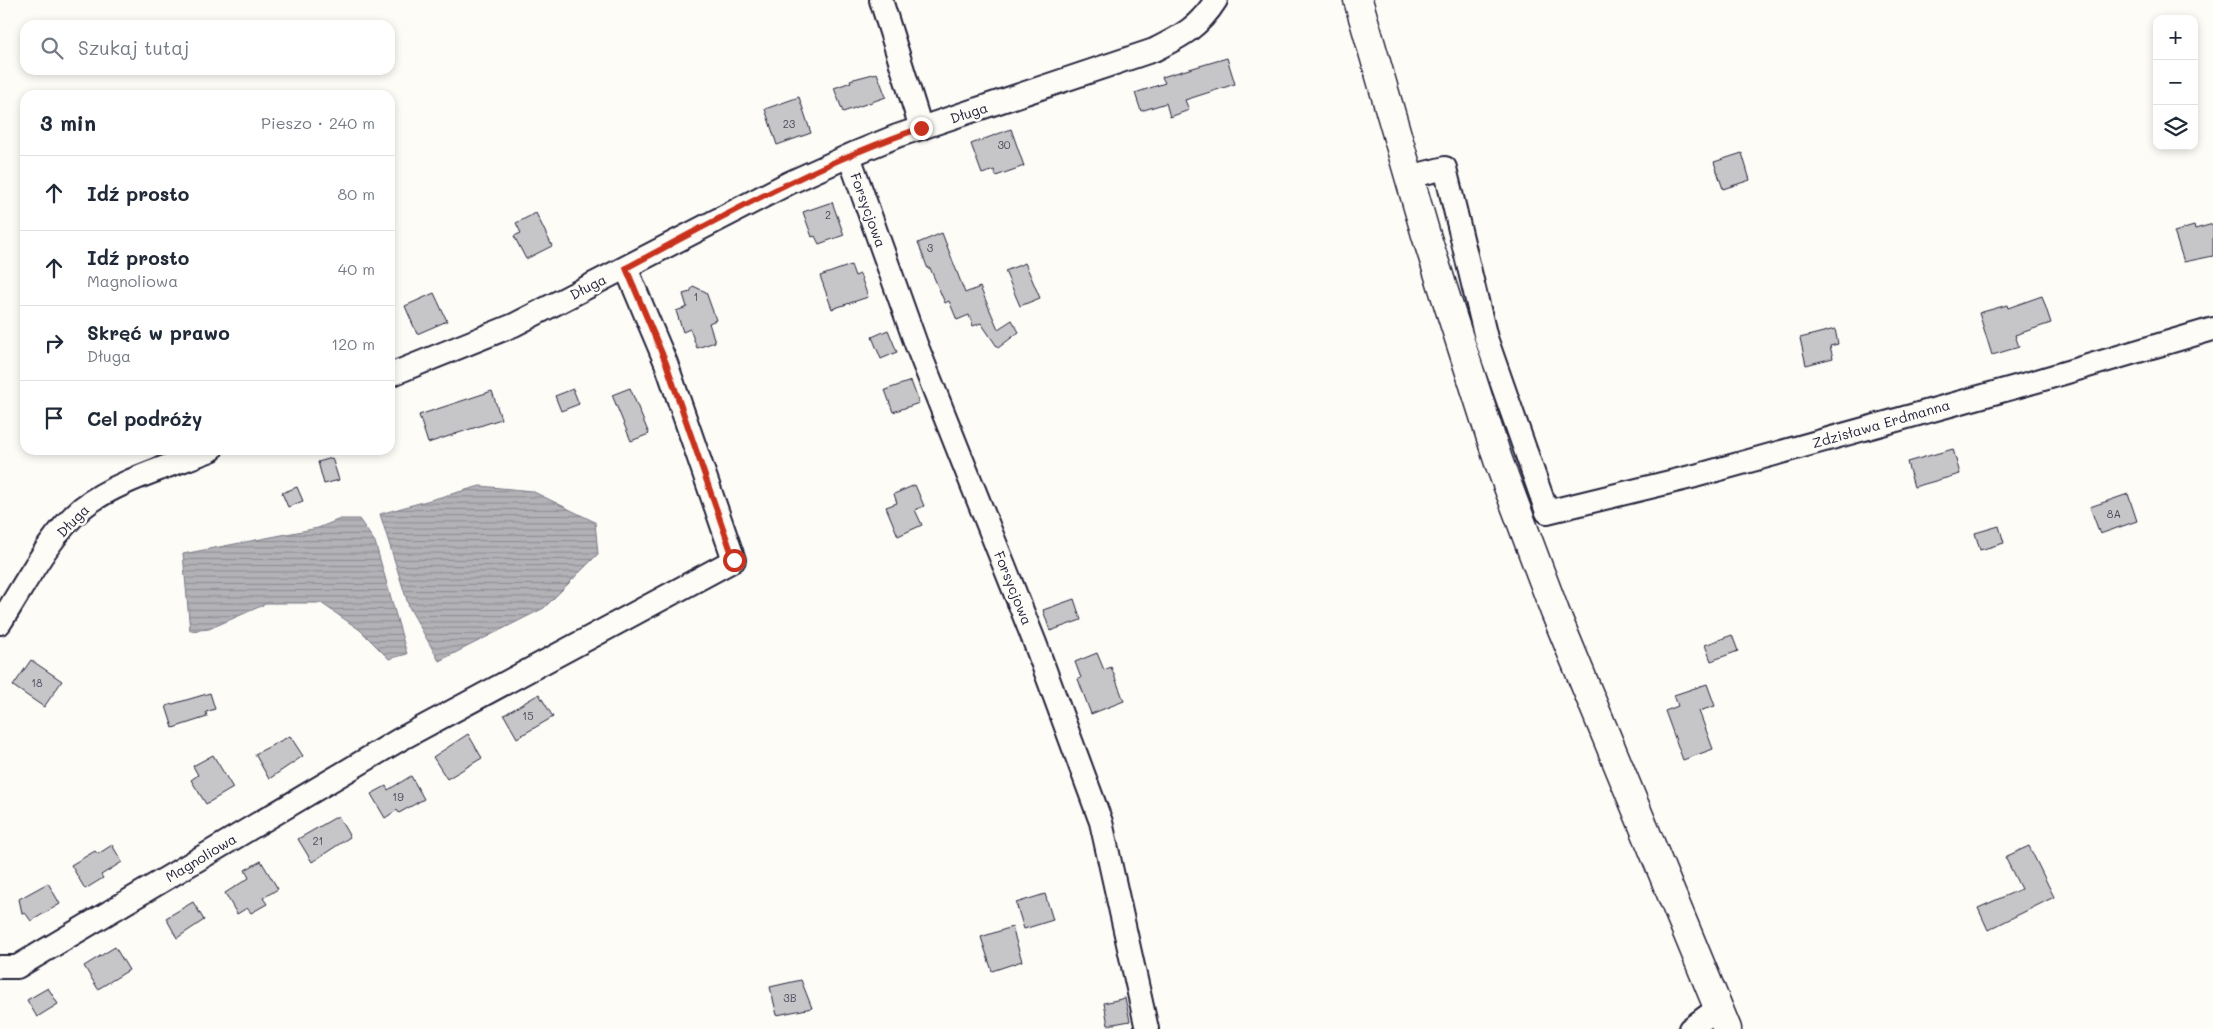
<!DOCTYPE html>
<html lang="pl">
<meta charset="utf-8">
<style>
body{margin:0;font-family:Mali,sans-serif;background:#f2f2f3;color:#1f2937}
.controls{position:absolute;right:15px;top:15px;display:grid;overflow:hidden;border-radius:10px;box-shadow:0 2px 8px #0003}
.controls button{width:45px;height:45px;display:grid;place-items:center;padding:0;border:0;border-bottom:1px solid #e0e1e3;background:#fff;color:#1f2937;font:25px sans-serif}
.stop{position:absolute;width:15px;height:15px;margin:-11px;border:4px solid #c8321e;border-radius:50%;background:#fff}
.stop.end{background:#c8321e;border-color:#fff;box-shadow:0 1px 5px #0008}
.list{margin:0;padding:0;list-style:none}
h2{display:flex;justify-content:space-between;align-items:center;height:65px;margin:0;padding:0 20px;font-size:21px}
h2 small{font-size:16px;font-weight:400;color:#747a83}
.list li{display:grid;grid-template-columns:32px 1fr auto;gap:15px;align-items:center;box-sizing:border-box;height:75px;padding:0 20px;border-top:1px solid #e0e1e3}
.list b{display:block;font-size:19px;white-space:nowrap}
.list p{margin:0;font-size:16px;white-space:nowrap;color:#747a83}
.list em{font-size:16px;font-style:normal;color:#747a83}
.icon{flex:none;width:28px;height:28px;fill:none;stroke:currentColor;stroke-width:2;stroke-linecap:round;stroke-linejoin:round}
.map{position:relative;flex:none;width:2213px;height:1029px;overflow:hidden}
.search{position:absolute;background:#fff;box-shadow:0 2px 8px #0003;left:20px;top:20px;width:375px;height:55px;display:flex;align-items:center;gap:12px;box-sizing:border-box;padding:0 18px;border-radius:15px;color:#747a83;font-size:19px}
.panel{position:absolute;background:#fff;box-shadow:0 2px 8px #0003;left:20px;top:90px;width:375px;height:365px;border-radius:15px}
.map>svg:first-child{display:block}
</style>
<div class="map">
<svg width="2213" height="1029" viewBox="0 0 2213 1029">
<defs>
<pattern id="water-rules" width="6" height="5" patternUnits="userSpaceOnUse" patternTransform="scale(1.25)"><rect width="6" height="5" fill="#b2b2b7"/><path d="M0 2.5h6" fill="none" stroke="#909096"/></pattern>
</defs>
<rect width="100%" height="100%" fill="#fdfcf7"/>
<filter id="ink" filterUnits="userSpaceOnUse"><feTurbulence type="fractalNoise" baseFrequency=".02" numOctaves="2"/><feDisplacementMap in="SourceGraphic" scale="10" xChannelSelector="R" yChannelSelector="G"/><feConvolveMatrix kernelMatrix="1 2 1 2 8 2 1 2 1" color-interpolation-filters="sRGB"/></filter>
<g filter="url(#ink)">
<g fill="url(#water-rules)" stroke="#787885">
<path d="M480 486 532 491 595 522 598 554 544 608 439 661 409 607 380 514Z"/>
<path d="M340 519H359L375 542 407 654 389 659 360 630 321 603H268L209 629 190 631 183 554 318 528Z"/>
</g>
<g fill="#c6c6c8" stroke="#22223b">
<path d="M1227 58 1235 84 1185 100 1189 110 1170 117 1166 103 1141 111 1135 93 1165 83 1162 77Z"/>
<path d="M877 73 886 97 843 112 834 88 851 82 850 80Z"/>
<path d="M799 97 811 133 777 145 765 109Z"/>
<path d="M1011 129 1024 166 996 176 994 170 982 174 971 144Z"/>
<path d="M1742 153 1750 180 1723 189 1714 162Z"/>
<path d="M832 202 844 235 819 244 815 236 812 237 803 212Z"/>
<path d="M536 213 552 246 526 259 514 236 521 233 516 223Z"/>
<path d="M2213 224V256L2184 262 2174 232 2194 226 2195 229Z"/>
<path d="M942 233 965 293 980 287 998 329 1012 320 1019 332 998 348 981 323 973 326 969 315 957 320 949 301 945 303 930 268 928 269 918 243Z"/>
<path d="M1025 263 1040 298 1020 306 1005 271Z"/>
<path d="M851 265 855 276 860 274 868 297 832 309 820 276Z"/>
<path d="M693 286 706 292 716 320 709 323 715 342 697 348 690 329 683 332 676 311 687 307 683 294 690 292Z"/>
<path d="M434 293 447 321 417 334 405 306Z"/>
<path d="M2042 296 2051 323 2015 335 2019 347 1992 355 1979 313 2007 305 2008 308Z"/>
<path d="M1835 329 1838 344 1830 346 1833 358 1806 365 1800 338Z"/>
<path d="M888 330 897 352 881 359 872 337Z"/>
<path d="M911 381 919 403 893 412 885 390Z"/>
<path d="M630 388 649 434 631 441 612 395Z"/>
<path d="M573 389 579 404 561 411 555 396Z"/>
<path d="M492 391 501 419 428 443 419 415Z"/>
<path d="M1953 449 1960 474 1914 487 1907 462Z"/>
<path d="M332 458 339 480 324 484 318 462Z"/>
<path d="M915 485 924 506 915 510 922 525 898 536 886 507 897 503 894 494Z"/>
<path d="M297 487 303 501 288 507 282 493Z"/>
<path d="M2128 494 2137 521 2100 534 2090 507Z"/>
<path d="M1999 526 2004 543 1980 550 1975 533Z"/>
<path d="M1074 599 1081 620 1050 631 1043 610Z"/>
<path d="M1732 635 1738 651 1711 661 1705 645Z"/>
<path d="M1097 653 1104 670 1111 667 1124 701 1091 714 1078 679 1081 678 1075 662Z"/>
<path d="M31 660 62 681 44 707 13 686Z"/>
<path d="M1707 684 1715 706 1699 711 1713 749 1683 760 1665 711 1678 706 1674 695Z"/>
<path d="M210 693 215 709 206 712 207 717 173 728 166 706Z"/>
<path d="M539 694 553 717 517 738 504 715Z"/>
<path d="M468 734 482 758 447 779 433 757Z"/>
<path d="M290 736 303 756 269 779 255 754Z"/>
<path d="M213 755 233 788 206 804 191 780 198 775 193 766Z"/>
<path d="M411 776 424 799 399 813 397 810 385 818 371 794 386 786 388 790Z"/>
<path d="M338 816 350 837 312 862 298 839Z"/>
<path d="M112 845 122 862 101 875 103 878 85 889 71 865 95 851 98 854Z"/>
<path d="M2029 846 2054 897 1988 930 1978 908 2021 889 2005 857Z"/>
<path d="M261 861 278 889 263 898 267 904 251 913 247 908 237 914 225 893 249 878 245 870Z"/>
<path d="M48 883 60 904 31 921 26 914 22 913 19 899Z"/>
<path d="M1045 894 1053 920 1024 929 1016 903Z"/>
<path d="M193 902 204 920 177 938 166 918Z"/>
<path d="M1012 927 1022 961 992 971 981 937Z"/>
<path d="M115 947 129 970 98 989 84 966Z"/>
<path d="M801 980 812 1008 777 1015 770 987Z"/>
<path d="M48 988 58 1004 37 1017 27 1000Z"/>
<path d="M1125 998 1130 1021 1108 1025 1104 1003Z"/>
</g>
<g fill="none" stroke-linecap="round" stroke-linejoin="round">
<defs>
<g id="minor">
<path d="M881 0 921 128"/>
<path d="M849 156 916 344 1035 643 1101 822 1147 1029"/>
<path d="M1409 177 1445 168 1486 338 1547 512 1695 476 2037 381 2213 329"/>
<path d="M390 375 514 325 789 183 853 154 897 136 1154 50C1182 36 1199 27 1216 0"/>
<path d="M0 623C24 586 49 536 82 508 114 482 173 465 211 450"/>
<path d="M0 967H17L399 740 734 560 666 363 626 268"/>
<path d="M1690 1029 1718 1008"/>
</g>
<path id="major" d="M1358 0 1426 235 1498 460 1555 612 1727 1029"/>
</defs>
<use href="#minor" stroke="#22223b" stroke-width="26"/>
<use href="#major" stroke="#22223b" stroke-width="31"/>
<use href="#minor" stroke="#fdfcf7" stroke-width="22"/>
<use href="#major" stroke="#fdfcf7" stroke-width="28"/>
</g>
</g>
<g fill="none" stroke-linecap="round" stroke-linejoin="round" filter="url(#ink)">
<path stroke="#c8321e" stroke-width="6" d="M734 560 666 363 626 268C722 217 818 163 921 128"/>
</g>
<g text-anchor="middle" stroke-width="5" stroke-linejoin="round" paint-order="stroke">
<g font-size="11" fill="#4b4b5e">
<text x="789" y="128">23</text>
<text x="1004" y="149">30</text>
<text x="828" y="219">2</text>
<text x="930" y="252">3</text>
<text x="696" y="301">1</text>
<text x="2114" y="518">8A</text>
<text x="37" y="687">18</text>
<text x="528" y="720">15</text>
<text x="398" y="801">19</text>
<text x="318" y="845">21</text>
<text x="790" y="1002">3B</text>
</g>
<g font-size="14" fill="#22223b" stroke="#fdfcf7">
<text transform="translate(969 113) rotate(-18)" y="5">Długa</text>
<text transform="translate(868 210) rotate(70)" y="5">Forsycjowa</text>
<text transform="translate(588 287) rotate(-27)" y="5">Długa</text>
<text transform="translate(1881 424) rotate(-16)" y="5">Zdzisława Erdmanna</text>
<text transform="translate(73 521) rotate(-45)" y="5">Długa</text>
<text transform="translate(1013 588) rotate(68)" y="5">Forsycjowa</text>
<text transform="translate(201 858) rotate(-31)" y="5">Magnoliowa</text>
</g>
</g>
</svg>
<div class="controls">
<button>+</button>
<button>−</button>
<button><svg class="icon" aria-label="layers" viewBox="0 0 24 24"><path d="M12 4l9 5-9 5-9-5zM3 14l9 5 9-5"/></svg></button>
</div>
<div class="stop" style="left:734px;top:560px"></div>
<div class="stop end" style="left:921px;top:128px"></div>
<div class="search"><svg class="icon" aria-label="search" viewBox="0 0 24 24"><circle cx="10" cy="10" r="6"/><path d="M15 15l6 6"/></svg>Szukaj tutaj</div>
<section class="panel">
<h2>3 min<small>Pieszo · 240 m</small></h2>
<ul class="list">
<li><svg class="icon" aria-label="ahead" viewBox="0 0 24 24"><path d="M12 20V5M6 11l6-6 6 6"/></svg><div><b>Idź prosto</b></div><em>80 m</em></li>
<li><svg class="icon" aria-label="ahead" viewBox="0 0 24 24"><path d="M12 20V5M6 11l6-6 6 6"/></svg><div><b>Idź prosto</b><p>Magnoliowa</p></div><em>40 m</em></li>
<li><svg class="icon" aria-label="right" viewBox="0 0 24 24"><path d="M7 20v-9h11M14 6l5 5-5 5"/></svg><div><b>Skręć w prawo</b><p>Długa</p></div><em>120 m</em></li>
<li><svg class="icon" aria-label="arrive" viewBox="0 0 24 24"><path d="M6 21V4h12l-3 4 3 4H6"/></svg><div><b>Cel podróży</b></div></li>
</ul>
</section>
</div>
